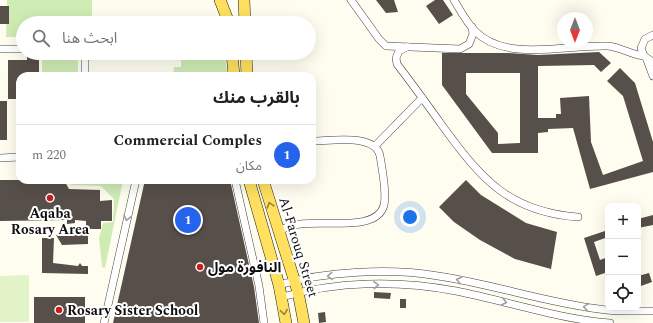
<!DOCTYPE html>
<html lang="ar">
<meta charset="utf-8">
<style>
body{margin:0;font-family:Spectral,"Noto Sans Arabic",serif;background:#f6f6f6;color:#202124;direction:rtl}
.controls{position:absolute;right:12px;bottom:12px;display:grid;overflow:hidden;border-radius:8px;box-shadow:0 4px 16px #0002}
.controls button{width:36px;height:36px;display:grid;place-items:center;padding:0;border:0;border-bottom:1px solid #e0e0e0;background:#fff;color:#202124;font:20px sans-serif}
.compass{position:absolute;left:557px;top:12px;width:36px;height:36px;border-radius:50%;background:#fff;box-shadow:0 4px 16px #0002;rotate:180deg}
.you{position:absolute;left:410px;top:217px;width:14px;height:14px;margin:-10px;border:3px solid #fff;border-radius:50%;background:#1a73e8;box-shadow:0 0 0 6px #1a73e833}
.badge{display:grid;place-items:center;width:26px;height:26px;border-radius:50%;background:#2563eb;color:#fff;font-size:13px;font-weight:700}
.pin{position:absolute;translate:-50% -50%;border:2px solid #fff;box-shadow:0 1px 4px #0006}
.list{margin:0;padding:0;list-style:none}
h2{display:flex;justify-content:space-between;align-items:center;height:52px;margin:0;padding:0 16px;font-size:17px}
h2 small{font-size:13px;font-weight:400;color:#757577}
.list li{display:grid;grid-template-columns:26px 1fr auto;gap:12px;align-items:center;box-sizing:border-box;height:60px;padding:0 16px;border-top:1px solid #e0e0e0}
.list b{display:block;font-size:15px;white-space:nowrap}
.list p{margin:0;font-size:13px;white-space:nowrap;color:#757577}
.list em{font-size:13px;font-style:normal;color:#757577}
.icon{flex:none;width:22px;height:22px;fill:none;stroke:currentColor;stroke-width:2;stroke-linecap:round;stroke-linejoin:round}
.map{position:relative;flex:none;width:653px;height:323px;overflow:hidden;direction:ltr}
.search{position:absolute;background:#fff;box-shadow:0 4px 16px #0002;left:16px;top:16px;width:300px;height:44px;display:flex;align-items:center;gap:10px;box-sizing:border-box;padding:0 14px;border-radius:22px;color:#757577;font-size:15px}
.panel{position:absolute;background:#fff;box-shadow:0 4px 16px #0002;left:16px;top:72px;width:300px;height:112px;border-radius:12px;direction:rtl}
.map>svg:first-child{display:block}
</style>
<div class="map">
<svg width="653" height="323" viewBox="0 0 653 323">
<rect width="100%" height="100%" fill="#fffdef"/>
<g fill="#cfecb5">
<path d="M7 0H92V23H23V37H6Z"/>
<path d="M181 53H225L227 76H173L174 67H181Z"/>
<path d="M74 57 78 61V76H42V58Z"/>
<path d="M67 180H123L105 268 102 267 99 238 103 223 113 222 114 199 101 186 71 185Z"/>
</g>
<path fill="#e2f3c8" d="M29 275V322H0V276Z"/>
<g fill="#574f49" fill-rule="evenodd">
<path d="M376 0H394L398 12 386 13Z"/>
<path d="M435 0H443L453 15 439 24 426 6Z"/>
<rect x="0" y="6" width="9" height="18"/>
<path d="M599 52 611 63 601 72 594 65 538 66V118H556V114H561L560 98 589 96 591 142 603 175 643 161 623 96 607 81 620 68 635 83 653 142V172L590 189 573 128 548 129V132L538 133V153H492L442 85V53H509L538 55ZM466 73H520V143L498 144V133L466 94Z"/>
<path d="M27 57H39V76H20V99H8V60H27Z"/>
<rect x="0" y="101" width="7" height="39"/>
<path d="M0 180H64L69 189 100 190V201L112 200V221H101V229H86V221L75 220V223L67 224V220L0 221Z"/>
<path d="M145 180H230L254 287 259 323H113Z"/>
<path d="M466 180 481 195 526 223 557 232 551 269 515 259 480 240 454 222 439 207Z"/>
<path d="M653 215V225L638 228V219Z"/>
<path d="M608 230V237L594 242 600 260 608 257V272L596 276 584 238Z"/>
<path d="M56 235H88V244L62 245Z"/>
<path d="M42 238H54L53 263 78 266 80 263 82 266H88V274L42 273Z"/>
<path d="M649 273 652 282 638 287V276Z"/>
<path d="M374 292 391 293 390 299 374 298Z"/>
<rect x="34" y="297" width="51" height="26"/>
<rect x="400" y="299" width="6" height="9"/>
<path d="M325 312 326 322 319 323 318 313Z"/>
</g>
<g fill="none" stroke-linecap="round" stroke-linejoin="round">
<defs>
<g id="minor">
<path d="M351 0 379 39 386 46 460 49 469 44 473 34 472 27"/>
<path d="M454 0C460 10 466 22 475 31 506 63 568 44 608 46 620 47 632 55 644 56"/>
<path d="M653 35 645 39 641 48 644 56 653 62"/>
<path d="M407 47 399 51 396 58 397 64C413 85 429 107 444 128 482 180 510 212 578 217"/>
<path d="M0 49H23"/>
<path d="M83 53 85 58V76"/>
<path d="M647 60 653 76"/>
<path d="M375 146 422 98"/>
<path d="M0 158 20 157"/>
<path d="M235 180 259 286 264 323"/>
<path d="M280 238 283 229C308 214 376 237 384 205 387 192 382 169 380 156 376 133 331 141 312 141"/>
<path d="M279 285C325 271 391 268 438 276 492 284 544 302 599 309 617 312 635 311 653 311"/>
<path d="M282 297C337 281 399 280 456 291 507 301 558 319 610 323"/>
<path d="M104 323 136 180"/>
</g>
<g id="primary">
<path d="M220 0 229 23"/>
<path d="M244 0 245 23"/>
<path d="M232 53 234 76"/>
<path d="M246 53 247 76"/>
<path d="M249 180 279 285 286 323"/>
<path d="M263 180 298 292 304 323"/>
</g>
</defs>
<use href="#minor" stroke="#414141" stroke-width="8"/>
<use href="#primary" stroke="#1f1f1f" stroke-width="12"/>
<use href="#minor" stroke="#fff" stroke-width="7"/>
<use href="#primary" stroke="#ffe05f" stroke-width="11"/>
</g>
<defs><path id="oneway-chevron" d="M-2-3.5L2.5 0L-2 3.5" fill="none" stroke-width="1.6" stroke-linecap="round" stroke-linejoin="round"/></defs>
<g stroke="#93823b">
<use href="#oneway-chevron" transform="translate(270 205) rotate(-107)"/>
<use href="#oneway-chevron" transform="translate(284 312) rotate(82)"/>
</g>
<g stroke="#9f9f9f">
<use href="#oneway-chevron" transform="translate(127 218) rotate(103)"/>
<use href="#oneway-chevron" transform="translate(330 276) rotate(176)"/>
<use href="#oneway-chevron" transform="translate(459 280) rotate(-168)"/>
<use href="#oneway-chevron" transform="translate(376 285) rotate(-3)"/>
<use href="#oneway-chevron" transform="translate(504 302) rotate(13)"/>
<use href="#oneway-chevron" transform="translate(586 307) rotate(-171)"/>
</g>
<g fill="#c71d1d" stroke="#fff" stroke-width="1.5">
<circle cx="50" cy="198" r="4"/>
<circle cx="200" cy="267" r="4"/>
<circle cx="59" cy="310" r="4"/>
</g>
<g text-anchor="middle" stroke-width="4" stroke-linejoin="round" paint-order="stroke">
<g font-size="14" font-weight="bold" fill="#0e0e0e" stroke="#fff" text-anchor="start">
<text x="50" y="218" text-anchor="middle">Aqaba<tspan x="50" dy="16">Rosary Area</tspan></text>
<text x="208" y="272">النافورة مول</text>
<text x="67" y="315">Rosary Sister School</text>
</g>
<g font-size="14" fill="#0e0e0e" stroke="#fff">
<text transform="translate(299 247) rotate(73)" y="5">Al-Farouq Street</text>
</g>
</g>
</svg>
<div class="controls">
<button>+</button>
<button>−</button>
<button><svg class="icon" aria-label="locate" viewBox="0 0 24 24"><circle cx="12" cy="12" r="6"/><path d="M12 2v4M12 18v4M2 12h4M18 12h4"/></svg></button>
</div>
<svg class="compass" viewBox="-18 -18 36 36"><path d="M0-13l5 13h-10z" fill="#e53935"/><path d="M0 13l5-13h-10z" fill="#757577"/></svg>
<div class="you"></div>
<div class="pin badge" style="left:188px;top:220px">1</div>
<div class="search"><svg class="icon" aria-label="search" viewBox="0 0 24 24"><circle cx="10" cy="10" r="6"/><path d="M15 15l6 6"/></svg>ابحث هنا</div>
<section class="panel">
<h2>بالقرب منك<small></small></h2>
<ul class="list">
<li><span class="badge">1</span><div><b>Commercial Comples</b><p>مكان</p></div><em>220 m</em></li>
</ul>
</section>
</div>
